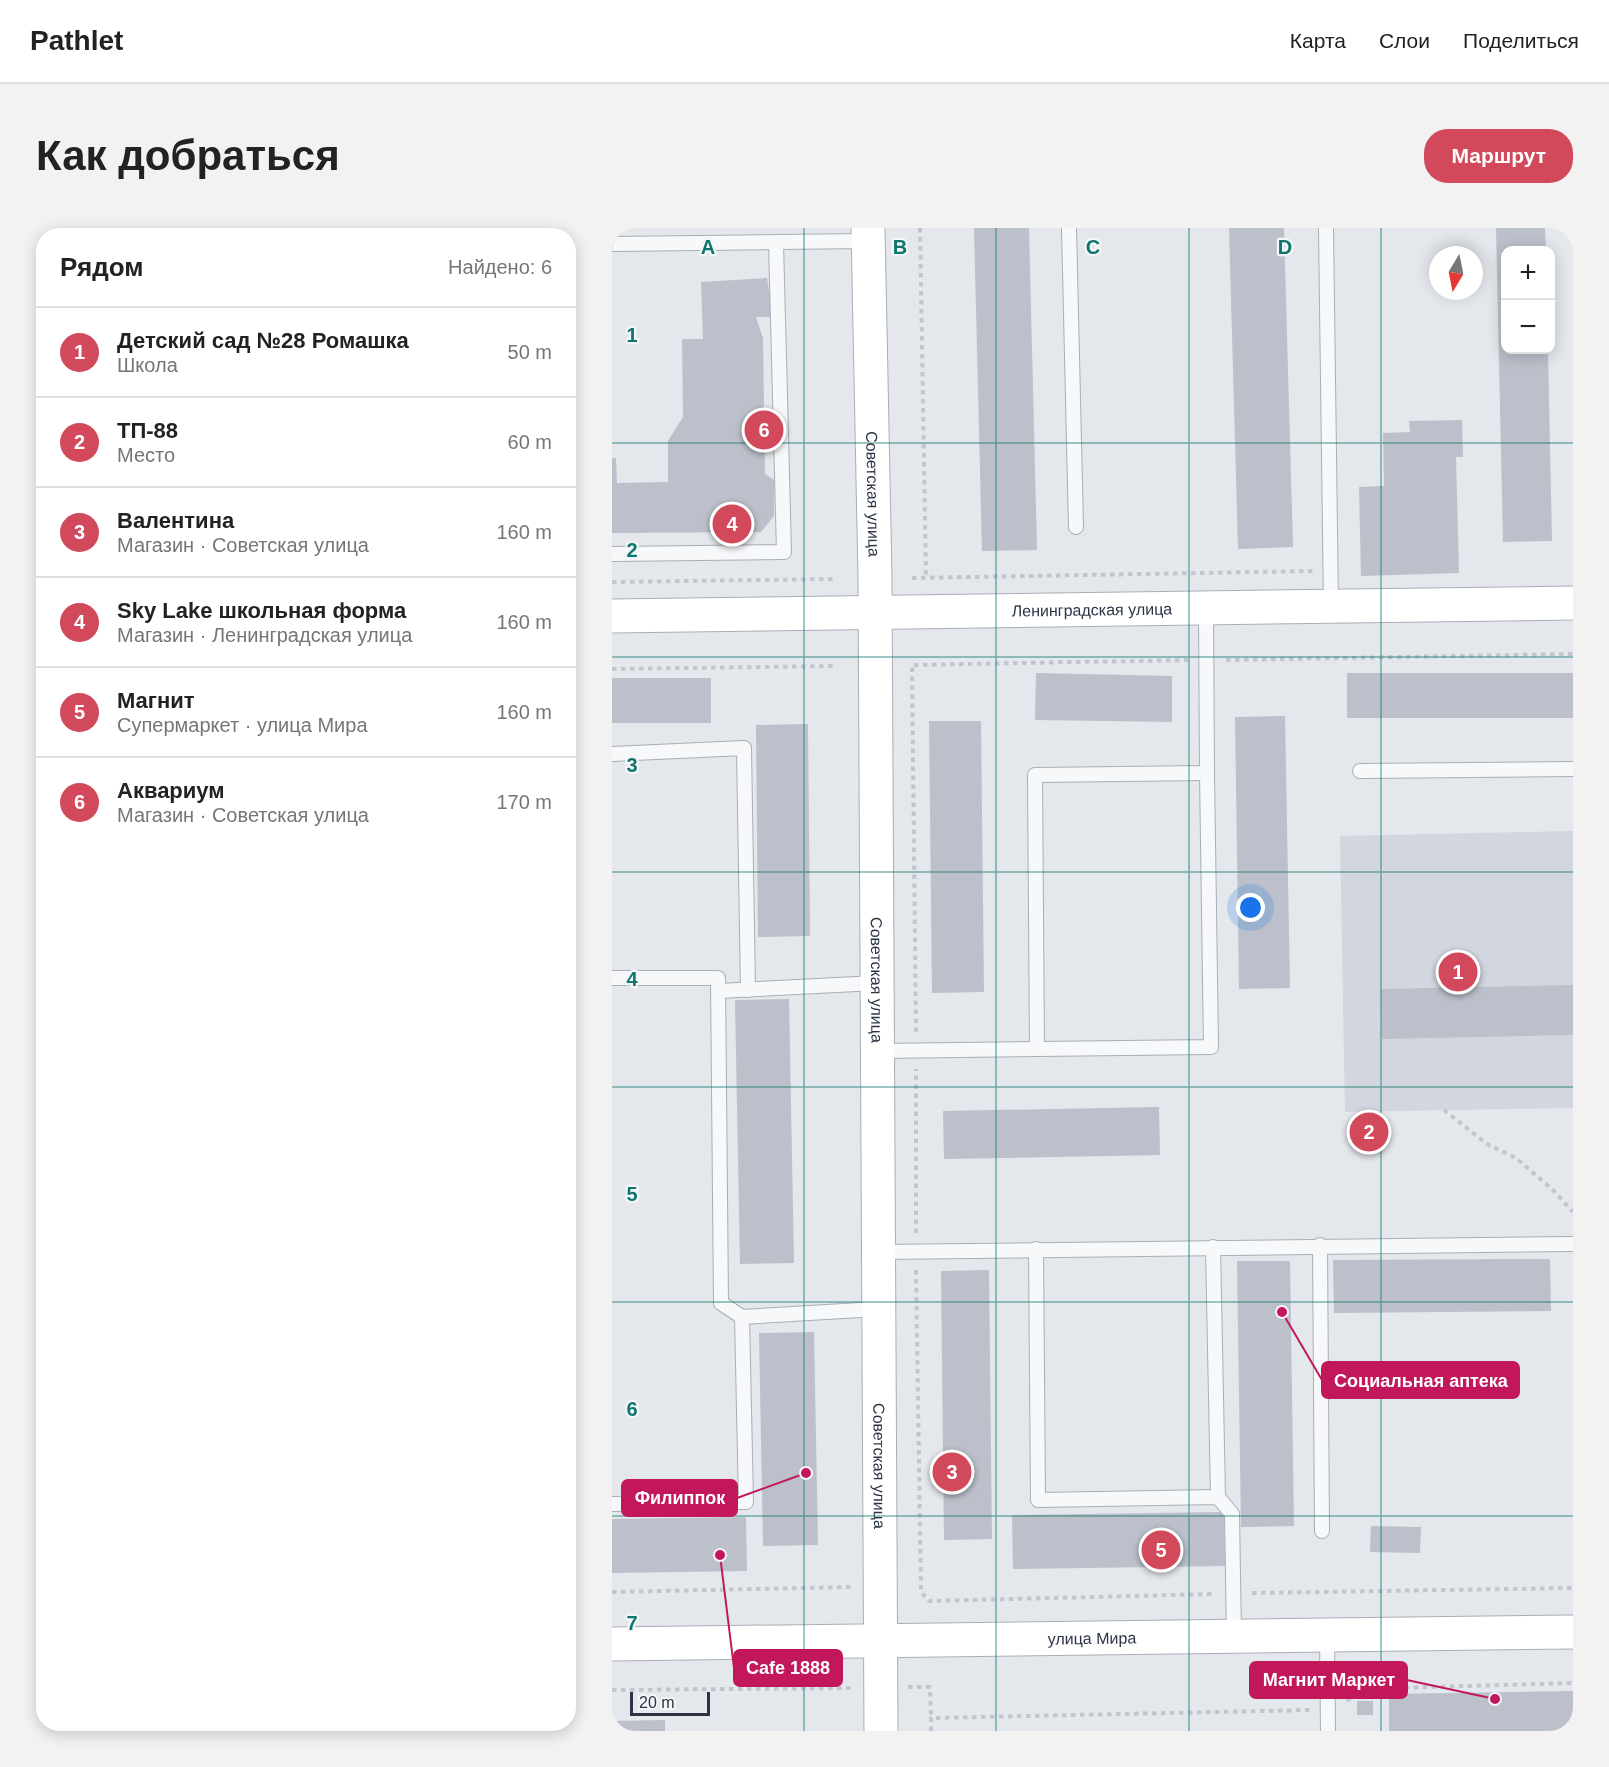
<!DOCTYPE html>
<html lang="ru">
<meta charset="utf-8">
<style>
body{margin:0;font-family:Helvetica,sans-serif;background:#f2f2f2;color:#222}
.controls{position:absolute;right:18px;top:18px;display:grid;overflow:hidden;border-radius:12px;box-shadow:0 3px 15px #0003}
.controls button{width:54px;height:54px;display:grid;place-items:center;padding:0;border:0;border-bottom:2px solid #e0e0e0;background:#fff;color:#222;font:30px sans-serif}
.compass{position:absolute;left:817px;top:18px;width:54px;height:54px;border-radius:50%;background:#fff;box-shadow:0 3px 15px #0003;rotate:190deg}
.scale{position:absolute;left:18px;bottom:15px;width:80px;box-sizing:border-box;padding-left:6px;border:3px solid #2b3445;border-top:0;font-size:16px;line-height:21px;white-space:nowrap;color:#2b3445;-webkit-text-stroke:4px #f4f6f9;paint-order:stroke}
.you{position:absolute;left:639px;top:680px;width:21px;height:21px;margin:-15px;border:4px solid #fff;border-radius:50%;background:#1a73e8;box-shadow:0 0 0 9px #1a73e833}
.badge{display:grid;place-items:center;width:39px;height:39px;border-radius:50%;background:#d1495b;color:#fff;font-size:20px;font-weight:700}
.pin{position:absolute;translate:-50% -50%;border:3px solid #fff;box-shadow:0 2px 6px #0006}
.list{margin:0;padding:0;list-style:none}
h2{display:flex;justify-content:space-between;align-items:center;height:78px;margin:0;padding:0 24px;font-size:26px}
h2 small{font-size:20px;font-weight:400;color:#767676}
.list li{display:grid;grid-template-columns:39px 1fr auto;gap:18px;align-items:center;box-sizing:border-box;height:90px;padding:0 24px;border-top:2px solid #e0e0e0}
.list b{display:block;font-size:22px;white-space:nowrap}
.list p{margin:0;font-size:20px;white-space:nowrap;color:#767676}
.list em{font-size:20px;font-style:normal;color:#767676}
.map{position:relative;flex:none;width:961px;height:1503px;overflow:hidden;border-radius:24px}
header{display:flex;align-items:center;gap:36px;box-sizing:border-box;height:84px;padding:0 30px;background:#fff;border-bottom:2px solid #e0e0e0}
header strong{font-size:28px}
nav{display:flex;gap:33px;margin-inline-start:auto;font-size:21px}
.intro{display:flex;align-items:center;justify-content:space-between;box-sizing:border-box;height:144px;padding:0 36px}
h1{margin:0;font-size:42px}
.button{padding:15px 27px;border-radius:24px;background:#d1495b;color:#fff;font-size:21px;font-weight:700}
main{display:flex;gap:36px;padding:0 36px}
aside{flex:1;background:#fff;border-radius:24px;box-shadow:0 3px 15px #0003}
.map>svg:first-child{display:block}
</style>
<header>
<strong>Pathlet</strong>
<nav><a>Карта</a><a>Слои</a><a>Поделиться</a></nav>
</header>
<div class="intro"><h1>Как добраться</h1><a class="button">Маршрут</a></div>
<main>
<aside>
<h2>Рядом<small>Найдено: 6</small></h2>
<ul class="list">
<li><span class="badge">1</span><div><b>Детский сад №28 Ромашка</b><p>Школа</p></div><em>50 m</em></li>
<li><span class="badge">2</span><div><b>ТП-88</b><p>Место</p></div><em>60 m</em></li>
<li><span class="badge">3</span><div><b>Валентина</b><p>Магазин · Советская улица</p></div><em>160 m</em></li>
<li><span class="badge">4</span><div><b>Sky Lake школьная форма</b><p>Магазин · Ленинградская улица</p></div><em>160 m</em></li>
<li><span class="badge">5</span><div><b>Магнит</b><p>Супермаркет · улица Мира</p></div><em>160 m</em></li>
<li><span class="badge">6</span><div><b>Аквариум</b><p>Магазин · Советская улица</p></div><em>170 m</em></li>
</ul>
</aside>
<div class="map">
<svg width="961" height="1503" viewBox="0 0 961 1503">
<rect width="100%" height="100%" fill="#e4e7ec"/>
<path fill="#d2d6de" d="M961 603V880L733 884 728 608Z"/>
<g fill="#bbc0ca">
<path d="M362 0H417L425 322 370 323Z"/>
<path d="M617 0H672L681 319 626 321Z"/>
<path d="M884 0H933L934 22H894V122H936L940 313 891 314Z"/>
<path d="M155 50 161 89H144L151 110 153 246 162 252V288L149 304 0 305V230H4L5 255 56 254V213L71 189 70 111H91L89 54Z"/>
<path d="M850 192 851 229H844L847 345 749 348 747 259 772 258 771 205 798 204 797 193Z"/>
<path d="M424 445 560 448V494L423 492Z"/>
<rect x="735" y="445" width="226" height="45"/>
<rect x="0" y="450" width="99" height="45"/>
<path d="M673 488 678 760 627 761 623 489Z"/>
<path d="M317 493H369L372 764 320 765Z"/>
<path d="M196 496 198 708 146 709 144 497Z"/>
<path d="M961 757V807L770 811 769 761Z"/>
<path d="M177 771 182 1035 128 1036 123 772Z"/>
<path d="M547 879 548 927 332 931 331 883Z"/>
<path d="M764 894V914H749V895Z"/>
<path d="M938 1031 939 1083 722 1085 721 1032Z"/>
<path d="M625 1033H678L682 1298 629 1299Z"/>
<path d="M377 1042 380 1311 332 1312 329 1043Z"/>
<path d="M202 1104 206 1317 151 1318 147 1105Z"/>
<path d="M612 1284 613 1338 401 1341 400 1287Z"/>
<path d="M134 1289 135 1343 0 1345V1291Z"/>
<path d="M759 1298 809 1299 808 1325 758 1324Z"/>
<path d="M961 1463V1503H777V1466Z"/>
<rect x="745" y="1473" width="16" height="14"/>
<path d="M53 1492V1503H0V1493Z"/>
</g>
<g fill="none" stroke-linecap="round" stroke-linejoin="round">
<defs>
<g id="lane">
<path d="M457 0 464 299"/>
<path d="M714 0 719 378"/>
<path d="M0 16 164 14"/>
<path d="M0 326 172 324 164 14 256 13"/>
<path d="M0 526 132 520 136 762"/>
<path d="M748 543 961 541"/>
<path d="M0 750H106L109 1075 130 1089"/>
<path d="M106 763 265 755"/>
<path d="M425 821 423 547 595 545 594 380"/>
<path d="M266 823 599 819 595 545"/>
<path d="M708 1017 710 1303"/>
<path d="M601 1019 606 1269"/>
<path d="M424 1021 426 1272 606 1269 620 1286 622 1408"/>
<path d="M266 1024 961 1016"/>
<path d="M0 1276 134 1274 130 1089 266 1081"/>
<path d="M715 1407 716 1503"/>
</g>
<g id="secondary">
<path id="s1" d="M256 0 263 350 269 1503"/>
<path id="s2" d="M0 388 961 375"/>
<path id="s3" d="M0 1416 961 1404"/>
</g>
</defs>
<use href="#lane" stroke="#a9aeb7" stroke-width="16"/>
<use href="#secondary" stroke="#a9aeb7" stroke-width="35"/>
<g stroke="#c2c5cb" stroke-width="4" stroke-dasharray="4.5 4.5" stroke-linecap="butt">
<path d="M308 0 314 350"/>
<path d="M300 350 701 343"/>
<path d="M0 354 224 351"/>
<path d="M614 432 961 426"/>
<path d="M0 441 224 438"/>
<path d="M304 804 300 437 576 432"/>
<path d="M832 882 875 916 904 930 941 962 961 984"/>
<path d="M304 1005V841"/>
<path d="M304 1042 309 1364 317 1373 603 1366"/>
<path d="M0 1364 239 1359"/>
<path d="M640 1365 961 1360"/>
<path d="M296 1459H318L319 1490"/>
<path d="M0 1462 241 1460"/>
<path d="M735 1473 746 1461 961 1455"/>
<path d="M319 1503V1490L698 1482"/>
</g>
<use href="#lane" stroke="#f7f8fa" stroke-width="14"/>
<use href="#secondary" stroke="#fff" stroke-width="33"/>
</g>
<path fill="none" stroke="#0f766e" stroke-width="1.5" stroke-opacity="0.55" d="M192 0V1503M384 0V1503M577 0V1503M769 0V1503M0 215H961M0 429H961M0 644H961M0 859H961M0 1074H961M0 1288H961"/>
<g text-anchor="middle" stroke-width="4.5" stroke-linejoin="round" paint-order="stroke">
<g font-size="16" fill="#2b3445" stroke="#f4f6f9">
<text dy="6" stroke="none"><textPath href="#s1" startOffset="266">Советская улица</textPath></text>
<text dy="6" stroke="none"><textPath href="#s2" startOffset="480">Ленинградская улица</textPath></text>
<text dy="6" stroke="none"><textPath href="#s1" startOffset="752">Советская улица</textPath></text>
<text dy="6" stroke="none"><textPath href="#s1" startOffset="1238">Советская улица</textPath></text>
<text dy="6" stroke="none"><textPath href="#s3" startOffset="480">улица Мира</textPath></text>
</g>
</g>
<g font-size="20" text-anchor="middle" font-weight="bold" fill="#0f766e" stroke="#f4f6f9" stroke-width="4.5" stroke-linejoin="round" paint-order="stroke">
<text x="96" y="26">A</text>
<text x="288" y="26">B</text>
<text x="481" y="26">C</text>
<text x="673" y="26">D</text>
<text x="20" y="114">1</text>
<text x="20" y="329">2</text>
<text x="20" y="544">3</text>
<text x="20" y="758">4</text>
<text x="20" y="973">5</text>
<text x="20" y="1188">6</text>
<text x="20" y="1402">7</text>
</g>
<path fill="none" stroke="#c2185b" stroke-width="2" d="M670 1084L710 1152M194 1245L125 1270M108 1327L122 1440M883 1471L795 1452"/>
<g fill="#c2185b" stroke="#f4f6f9" stroke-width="2">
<circle cx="670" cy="1084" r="6"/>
<circle cx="194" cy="1245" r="6"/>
<circle cx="108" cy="1327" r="6"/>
<circle cx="883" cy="1471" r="6"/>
</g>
<g fill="#c2185b" stroke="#c2185b" stroke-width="2">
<rect x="710" y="1134" width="197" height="36" rx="6"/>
<rect x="10" y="1252" width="115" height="36" rx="6"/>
<rect x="122" y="1422" width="108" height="36" rx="6"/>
<rect x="638" y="1434" width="157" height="36" rx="6"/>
</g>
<g font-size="18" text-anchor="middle" font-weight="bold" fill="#fff">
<text x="809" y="1159">Социальная аптека</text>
<text x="68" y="1276">Филиппок</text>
<text x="176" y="1446">Cafe 1888</text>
<text x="717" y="1458">Магнит Маркет</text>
</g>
</svg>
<div class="controls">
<button>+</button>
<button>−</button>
</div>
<svg class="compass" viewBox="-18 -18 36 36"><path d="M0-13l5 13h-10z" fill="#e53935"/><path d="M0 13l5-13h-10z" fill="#767676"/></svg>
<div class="scale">20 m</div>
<div class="you"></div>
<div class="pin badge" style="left:846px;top:744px">1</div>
<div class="pin badge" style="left:757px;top:904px">2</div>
<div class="pin badge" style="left:340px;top:1244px">3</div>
<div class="pin badge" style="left:120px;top:296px">4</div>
<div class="pin badge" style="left:549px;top:1322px">5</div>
<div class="pin badge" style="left:152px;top:202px">6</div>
</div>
</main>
